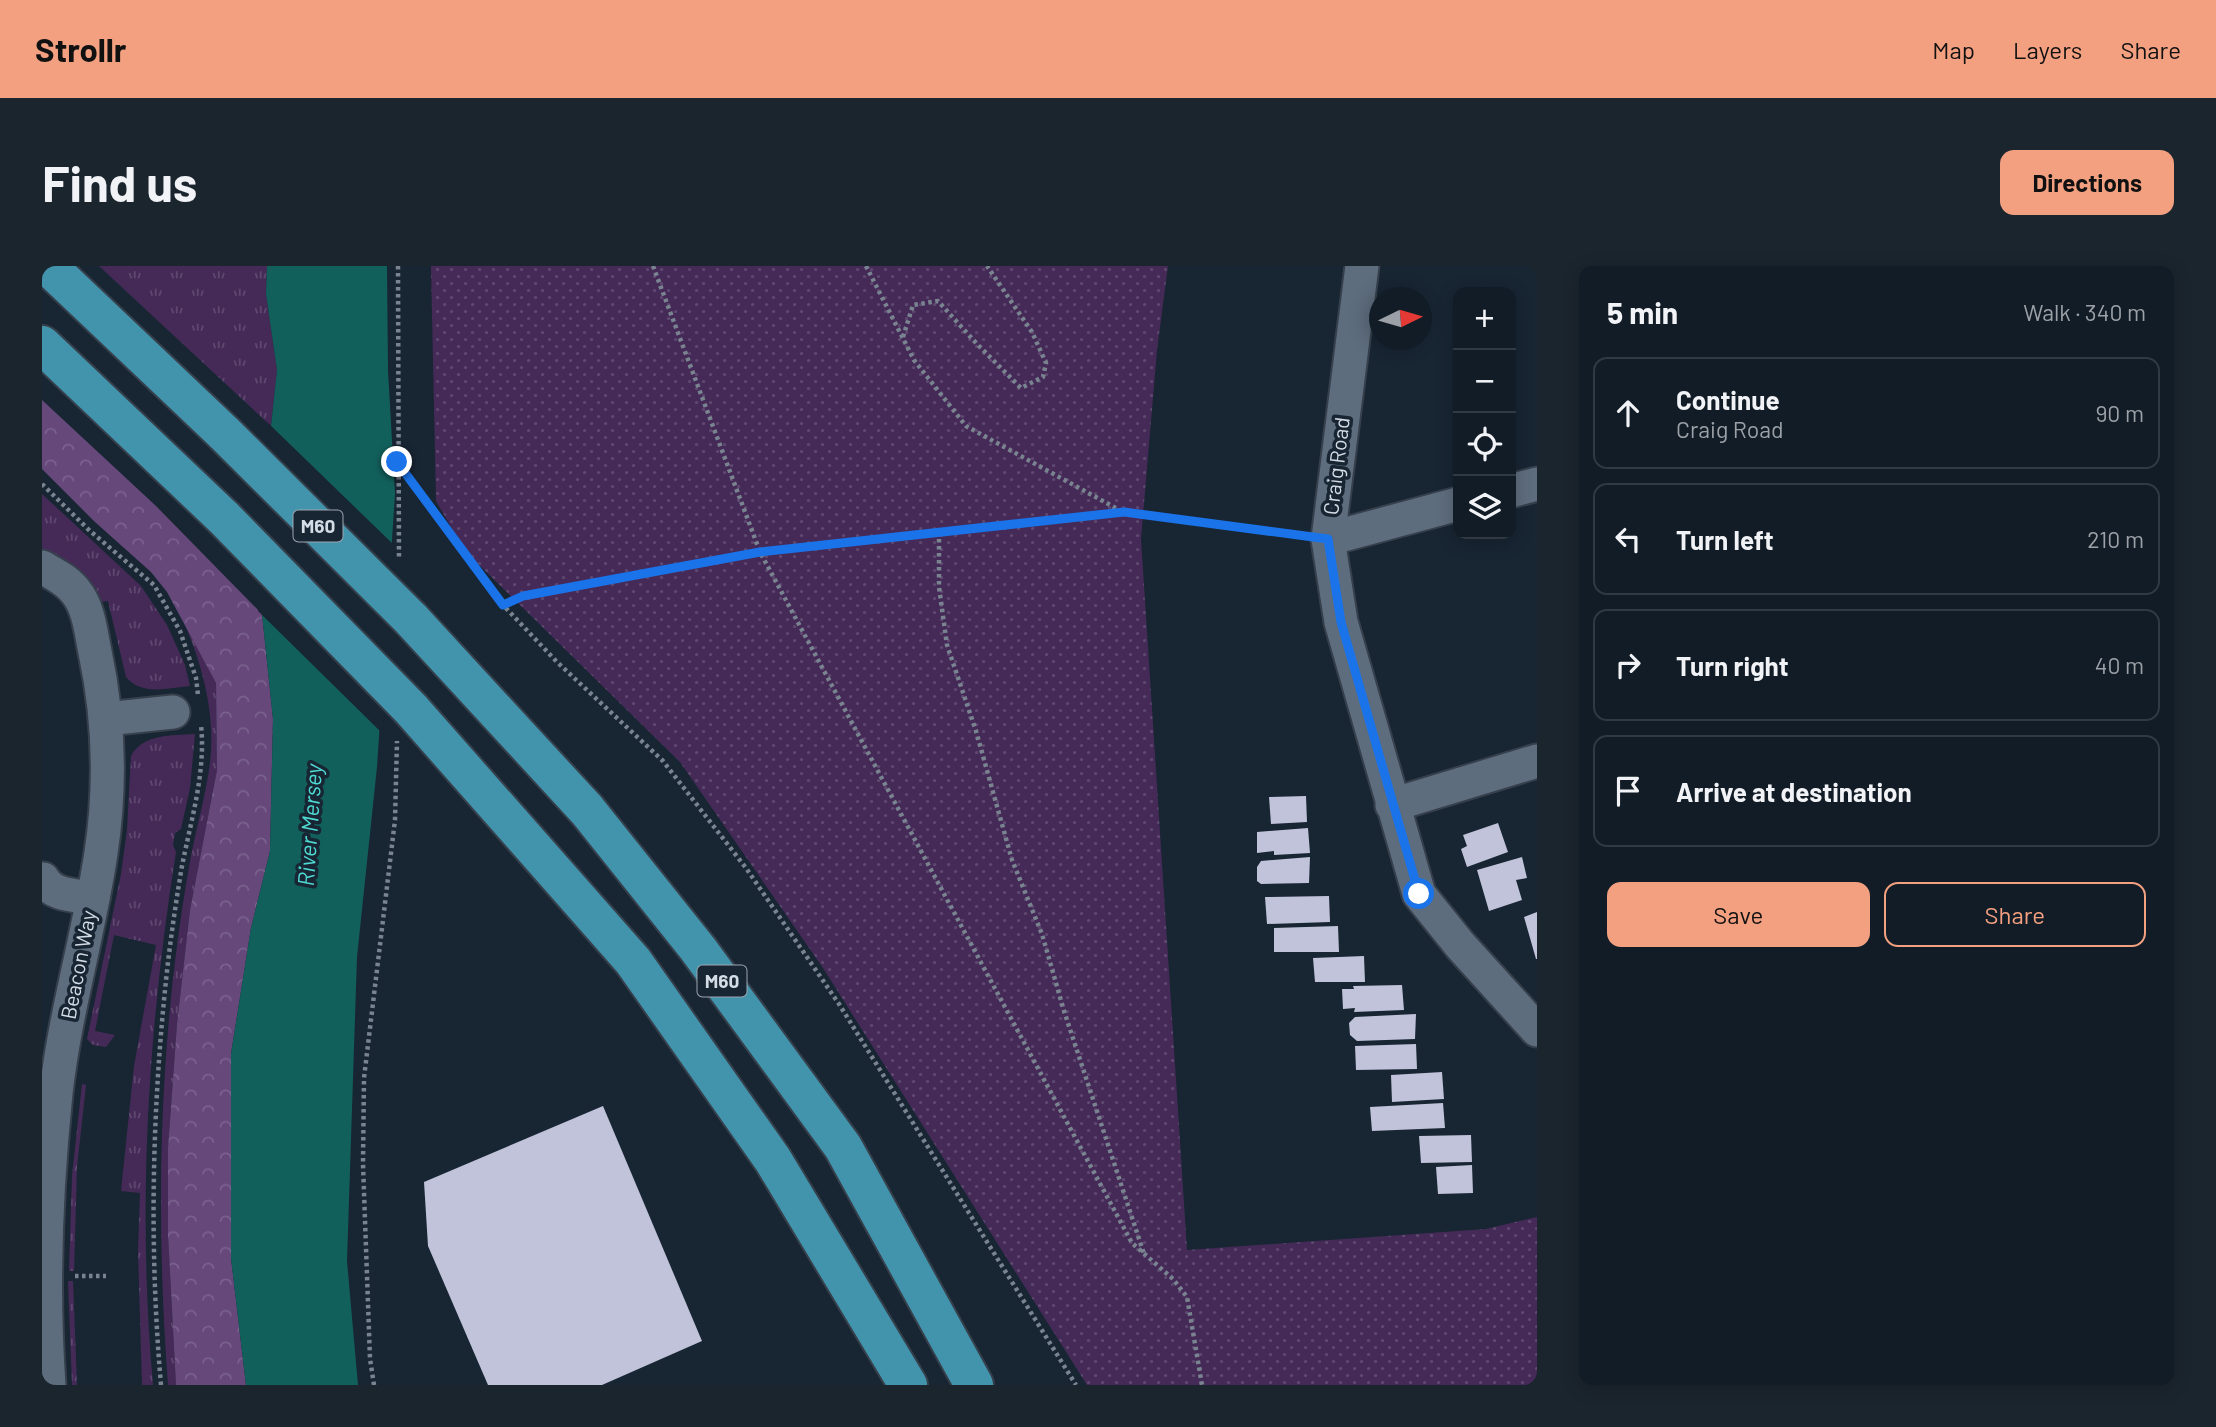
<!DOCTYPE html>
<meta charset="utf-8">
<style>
body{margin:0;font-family:Barlow,sans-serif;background:#1b252e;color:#f1f3f6}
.controls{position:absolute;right:21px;top:21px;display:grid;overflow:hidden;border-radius:14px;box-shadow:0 4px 18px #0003}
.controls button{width:63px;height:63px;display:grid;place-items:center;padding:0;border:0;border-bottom:2px solid #313a43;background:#121c26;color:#f1f3f6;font:35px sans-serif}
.compass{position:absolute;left:1327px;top:21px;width:63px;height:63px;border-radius:50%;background:#121c26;box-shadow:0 4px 18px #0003;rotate:85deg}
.stop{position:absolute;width:21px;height:21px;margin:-16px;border:5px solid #1a73e8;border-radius:50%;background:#fff}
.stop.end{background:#1a73e8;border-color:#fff;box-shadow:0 2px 7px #0008}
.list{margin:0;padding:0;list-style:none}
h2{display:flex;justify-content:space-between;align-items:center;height:91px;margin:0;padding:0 28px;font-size:30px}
h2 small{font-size:23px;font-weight:400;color:#9ca1a7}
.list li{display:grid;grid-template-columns:46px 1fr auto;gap:21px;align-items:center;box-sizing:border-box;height:112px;margin:0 14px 14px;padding:0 14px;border:2px solid #313a43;border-radius:14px}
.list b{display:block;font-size:26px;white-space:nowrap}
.list p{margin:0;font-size:23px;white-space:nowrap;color:#9ca1a7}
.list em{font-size:23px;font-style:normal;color:#9ca1a7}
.actions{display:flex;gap:14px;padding:21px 28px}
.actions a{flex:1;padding:16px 0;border:2px solid #f3a081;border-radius:14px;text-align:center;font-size:24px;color:#f3a081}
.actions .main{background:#f3a081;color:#111}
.icon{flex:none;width:38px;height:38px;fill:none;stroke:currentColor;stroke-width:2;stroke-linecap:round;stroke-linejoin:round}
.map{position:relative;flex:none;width:1495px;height:1119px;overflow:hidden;border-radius:14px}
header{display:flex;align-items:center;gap:42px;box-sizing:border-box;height:98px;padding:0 35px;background:#f3a081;color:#111}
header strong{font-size:33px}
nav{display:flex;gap:38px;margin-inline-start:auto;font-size:24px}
.intro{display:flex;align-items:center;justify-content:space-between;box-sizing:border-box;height:168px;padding:0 42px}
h1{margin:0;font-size:49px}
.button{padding:18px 32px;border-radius:14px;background:#f3a081;color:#111;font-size:24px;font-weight:700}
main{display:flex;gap:42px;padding:0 42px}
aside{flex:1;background:#121c26;border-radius:14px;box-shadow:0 4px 18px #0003}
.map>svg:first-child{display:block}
</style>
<header>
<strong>Strollr</strong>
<nav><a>Map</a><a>Layers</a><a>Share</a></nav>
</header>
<div class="intro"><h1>Find us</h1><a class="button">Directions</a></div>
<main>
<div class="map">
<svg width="1495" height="1119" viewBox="0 0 1495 1119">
<defs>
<pattern id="grass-tufts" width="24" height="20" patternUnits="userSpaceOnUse" patternTransform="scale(1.75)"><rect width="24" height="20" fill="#452a58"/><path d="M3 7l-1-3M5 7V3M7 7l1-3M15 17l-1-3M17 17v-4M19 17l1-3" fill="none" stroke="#5f4870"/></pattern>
<pattern id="forest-crowns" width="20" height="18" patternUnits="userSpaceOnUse" patternTransform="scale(1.75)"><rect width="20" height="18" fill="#66487b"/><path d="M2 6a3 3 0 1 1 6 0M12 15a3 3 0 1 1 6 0" fill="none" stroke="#7b628e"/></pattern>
<pattern id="park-dots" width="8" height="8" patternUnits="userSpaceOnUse" patternTransform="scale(1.75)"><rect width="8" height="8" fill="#452a58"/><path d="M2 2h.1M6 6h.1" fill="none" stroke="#5f4870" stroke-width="1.8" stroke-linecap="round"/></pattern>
</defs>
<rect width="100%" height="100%" fill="#182533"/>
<g fill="url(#grass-tufts)">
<path d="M57 0H225L224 28 235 104 229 160Z"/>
<path d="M0 228 99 320 125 359 143 399 148 420C125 422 100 430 84 411L66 335 58 336 17 294 0 284Z"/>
<path d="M140 352 174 417 175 504 148 644 135 758 126 882V969L134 1119H126C117 997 116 875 127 753 132 699 139 644 149 590 155 559 164 528 168 497 174 447 160 397 140 352Z"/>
<path d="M153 468 148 522 139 563 133 567 131 579 134 586C106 762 95 941 111 1119H100L96 985 98 927 79 925 92 800 114 679 72 669 53 765 73 769 64 781 51 779 45 773 79 608 85 564 89 490C102 467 130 470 153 468Z"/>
<path d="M40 818 44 819 35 901 32 1005H27L30 910Z"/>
<path d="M26 1015H31L35 1119H30Z"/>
</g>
<path fill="url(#forest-crowns)" d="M0 134 114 240 220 348 231 453 228 585 209 662 189 788V992L204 1119H134L126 969V882L135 758 148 644 175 504 174 417 125 326 109 306 53 256 0 203Z"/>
<path fill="url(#park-dots)" d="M389 0H1126L1115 84 1099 273 1145 984 1444 963 1495 951V1119H1045L781 702 638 496 422 284 394 235Z"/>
<path fill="#12605c" d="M225 0H345L346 104 353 228 335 501 315 691 305 995 316 1119H204L189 992V788L209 662 228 585 231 453 220 348 229 160 235 104 224 28Z"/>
<path fill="#182533" d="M226 157 353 280 341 468 216 345Z"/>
<g fill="#c0c3d9">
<path d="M1264 530 1265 556 1229 558 1227 531Z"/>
<path d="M1456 557 1466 586 1425 601 1419 583 1425 580 1421 569Z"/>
<path d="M1266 562 1268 587 1232 589V585L1215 587V566Z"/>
<path d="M1268 591 1267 617 1219 618 1215 615V601L1219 595Z"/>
<path d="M1480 591 1485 612 1474 614 1480 634 1447 645 1435 604Z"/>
<path d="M1287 630 1288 656 1225 658 1223 631Z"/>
<path d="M1495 646V693H1494L1482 651Z"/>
<path d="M1296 660 1297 686H1232V662Z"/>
<path d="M1322 690 1323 716H1273L1271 692Z"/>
<path d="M1360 719 1362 744 1312 746 1313 742 1301 743 1300 723H1312L1311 720Z"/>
<path d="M1374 748 1373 773 1315 775 1308 769 1307 757 1313 751Z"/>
<path d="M1374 778 1375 803 1314 804 1313 780Z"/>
<path d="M1400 806 1402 833 1350 836 1349 809Z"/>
<path d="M1401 837 1403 862 1330 865 1328 841Z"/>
<path d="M561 840 660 1075 560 1119H446L386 980 382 916Z"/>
<path d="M1429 869 1430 896 1379 897 1377 870Z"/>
<path d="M1430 899 1431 927 1396 928 1394 901Z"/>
</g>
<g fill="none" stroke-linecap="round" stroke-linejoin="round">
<defs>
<g id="minor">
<path d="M1320 0 1286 273 1299 356 1377 628 1418 679 1495 764"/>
<path d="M1469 225 1495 218"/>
<path d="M1286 273 1416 238"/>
<path d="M0 301C12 308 25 314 34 326 47 342 49 367 53 386 67 452 69 521 59 587 47 668 23 746 14 827 4 924 0 1022 7 1119"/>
<path d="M64 453 131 446"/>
<path d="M1350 539 1495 495"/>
<path d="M1 613C11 630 32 629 51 632"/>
</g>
<g id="highway">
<path d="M6 0 183 168"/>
<path d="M0 79 182 252"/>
<path d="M369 353 545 544 656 683 801 881 932 1119"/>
<path d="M369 443 591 695 731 894 866 1119"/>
</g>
</defs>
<use href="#minor" stroke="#36404c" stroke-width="37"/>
<use href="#highway" stroke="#36404c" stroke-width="42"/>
<g stroke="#798490" stroke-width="4.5" stroke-dasharray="3.5 3.5" stroke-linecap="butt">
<path d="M356 0 357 294"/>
<path d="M611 0 718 286 1090 977 1131 1013 1145 1031 1160 1119"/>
<path d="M824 0 872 94 924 160 1081 246"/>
<path d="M861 71 871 39 896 35 935 78 979 122 1001 111 1004 97 990 66 945 0"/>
<path d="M355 196 461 339 515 396 621 495 704 602 797 738 1034 1119"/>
<path d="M0 218 48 265 112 319 138 365 154 412 156 429"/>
<path d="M897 266V321L905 379 934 465 970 594 1000 668 1022 745 1102 988"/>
<path d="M461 339 481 330 718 286 1082 246 1257 269"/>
<path d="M33 1010H64"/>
<path d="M119 1119C107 981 110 843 125 705 129 670 134 635 140 600 149 554 164 506 159 459"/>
<path d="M332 1119 328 1093 321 898 322 812 353 554 355 475"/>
</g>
<use href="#minor" stroke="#5e6d7e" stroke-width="33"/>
<use href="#highway" stroke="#4294ad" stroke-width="38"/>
<defs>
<g id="highway-bridge">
<path d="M183 168 369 353"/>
<path d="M182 252 369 443"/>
</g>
</defs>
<use href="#highway-bridge" stroke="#36404c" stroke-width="42" stroke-linecap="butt"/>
<use href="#highway-bridge" stroke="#4294ad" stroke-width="38"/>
</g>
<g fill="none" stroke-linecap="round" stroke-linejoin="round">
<path stroke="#1a73e8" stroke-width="9" d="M355 196 461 339 481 330 718 286 1082 246 1286 273 1299 356 1377 628"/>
</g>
<g text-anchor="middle" stroke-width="7" stroke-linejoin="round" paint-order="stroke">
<g fill="#182533" stroke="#9ca6b0" stroke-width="2">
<rect x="251.5" y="244.5" width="49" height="31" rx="5"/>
<rect x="655.5" y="699.5" width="49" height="31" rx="5"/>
</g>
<g font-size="19" font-weight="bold" fill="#d4dde6">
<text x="276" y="267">M60</text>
<text x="680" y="722">M60</text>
</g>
<g font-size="21" fill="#d4dde6" stroke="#182533">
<text transform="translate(1295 200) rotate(-83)" y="7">Craig Road</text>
<text transform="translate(37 699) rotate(-79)" y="7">Beacon Way</text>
</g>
<g font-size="23" font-style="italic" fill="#4ed9d2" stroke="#182533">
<text transform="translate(268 559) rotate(-86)" y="8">River Mersey</text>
</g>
</g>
</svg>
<div class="controls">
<button>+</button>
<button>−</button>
<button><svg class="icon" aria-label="locate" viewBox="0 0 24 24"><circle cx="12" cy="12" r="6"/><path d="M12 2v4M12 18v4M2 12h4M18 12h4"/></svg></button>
<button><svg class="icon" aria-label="layers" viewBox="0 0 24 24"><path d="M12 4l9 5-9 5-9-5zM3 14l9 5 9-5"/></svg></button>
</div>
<svg class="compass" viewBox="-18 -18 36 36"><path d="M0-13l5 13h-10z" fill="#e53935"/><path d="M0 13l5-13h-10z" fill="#9ca1a7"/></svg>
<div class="stop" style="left:1377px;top:628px"></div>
<div class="stop end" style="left:355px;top:196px"></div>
</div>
<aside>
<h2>5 min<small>Walk · 340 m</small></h2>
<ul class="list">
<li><svg class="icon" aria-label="ahead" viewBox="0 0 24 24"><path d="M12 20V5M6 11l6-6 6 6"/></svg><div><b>Continue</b><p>Craig Road</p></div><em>90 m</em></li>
<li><svg class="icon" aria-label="left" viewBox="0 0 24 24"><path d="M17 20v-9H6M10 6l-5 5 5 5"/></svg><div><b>Turn left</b></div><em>210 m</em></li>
<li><svg class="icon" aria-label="right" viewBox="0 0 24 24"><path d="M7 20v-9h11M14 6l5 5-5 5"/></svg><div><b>Turn right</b></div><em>40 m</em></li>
<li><svg class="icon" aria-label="arrive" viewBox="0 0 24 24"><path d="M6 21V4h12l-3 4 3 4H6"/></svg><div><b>Arrive at destination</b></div></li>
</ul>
<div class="actions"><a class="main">Save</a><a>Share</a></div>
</aside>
</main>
